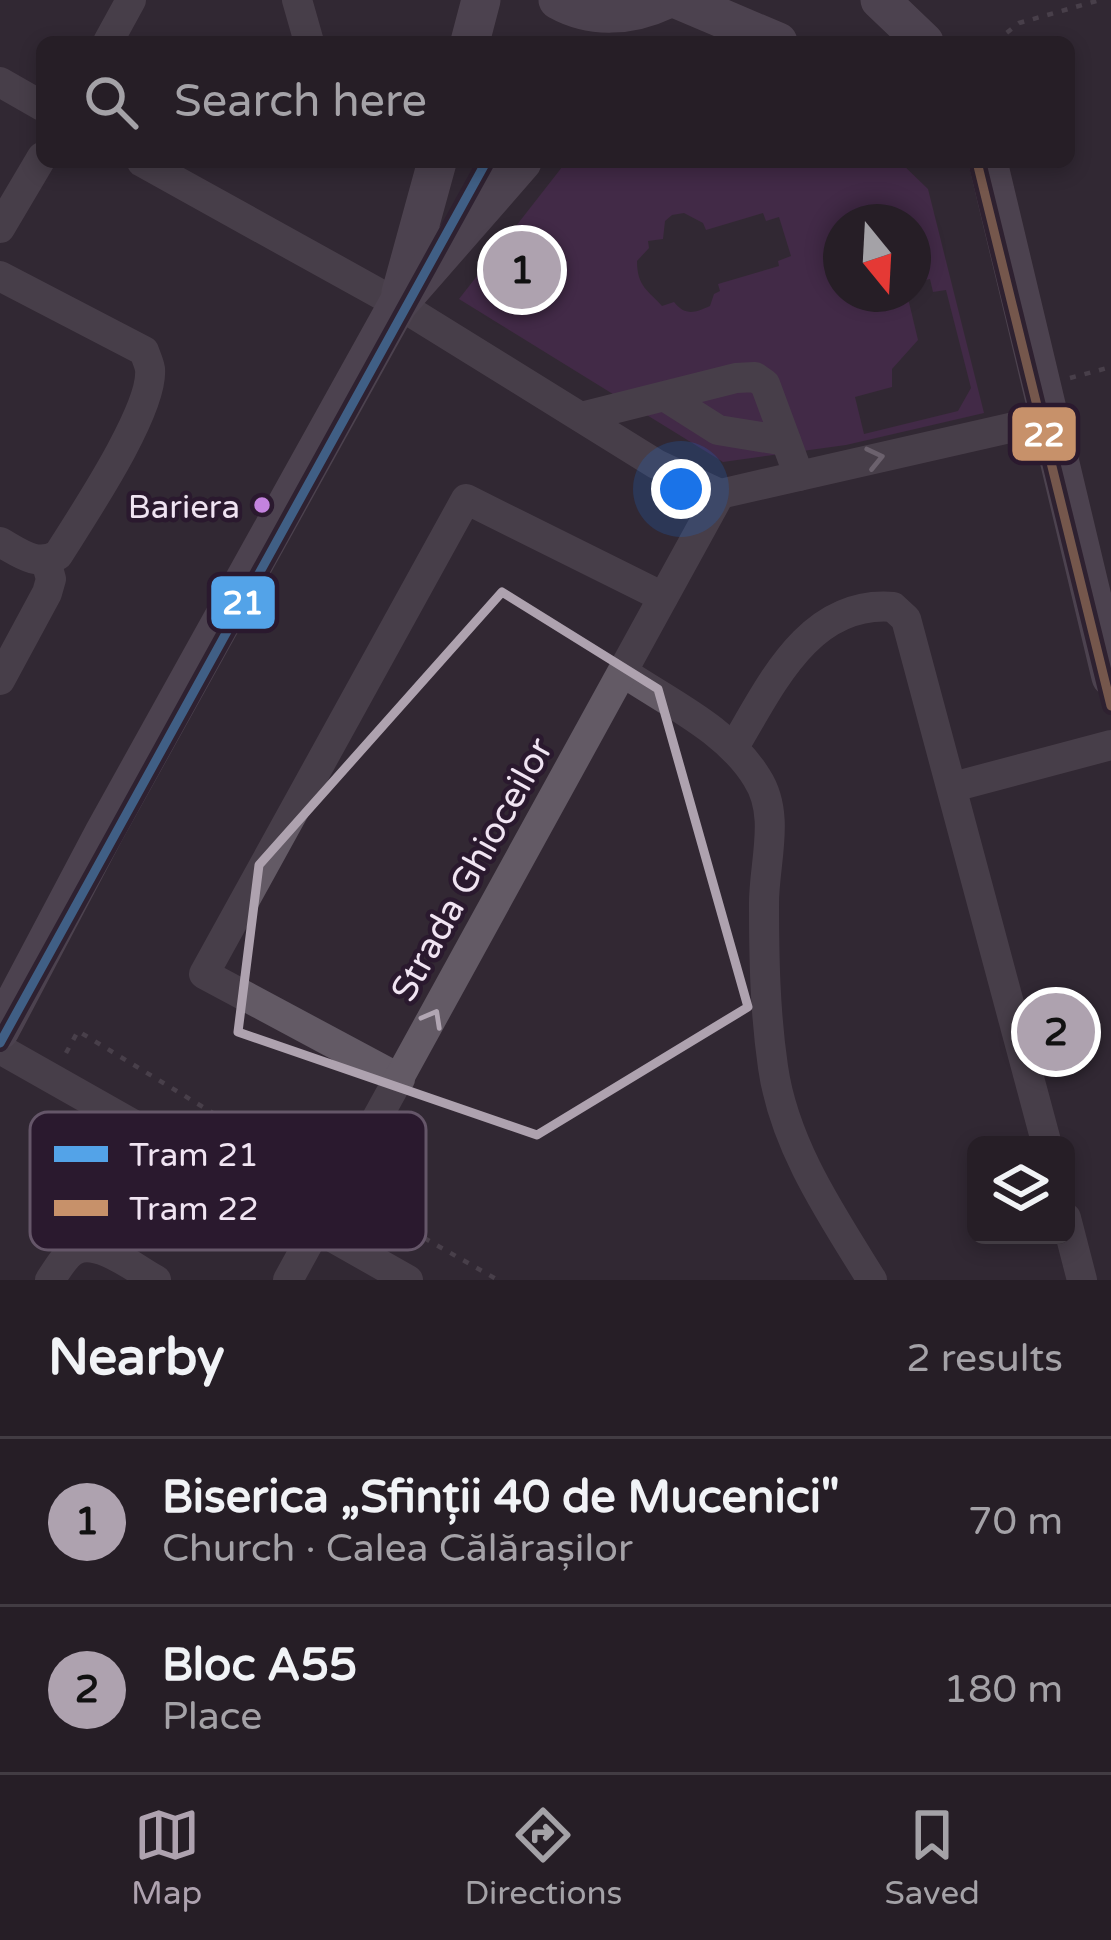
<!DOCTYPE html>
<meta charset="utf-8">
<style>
body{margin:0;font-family:"Varela Round",sans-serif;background:#2e272e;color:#f1f3f6}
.controls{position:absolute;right:36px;bottom:36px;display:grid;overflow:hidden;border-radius:18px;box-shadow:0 6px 18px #0003}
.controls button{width:108px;height:108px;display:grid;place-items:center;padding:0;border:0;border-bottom:3px solid #423c43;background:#261e26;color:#f1f3f6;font:60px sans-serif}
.compass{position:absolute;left:823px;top:204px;width:108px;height:108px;border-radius:50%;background:#261e26;box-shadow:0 6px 18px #0003;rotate:162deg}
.you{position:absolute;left:681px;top:489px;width:42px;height:42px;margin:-30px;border:9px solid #fff;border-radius:50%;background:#1a73e8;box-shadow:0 0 0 18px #1a73e833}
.badge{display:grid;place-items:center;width:78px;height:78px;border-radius:50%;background:#aea2af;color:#111;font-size:39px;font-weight:700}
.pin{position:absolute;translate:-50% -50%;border:6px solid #fff;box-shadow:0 3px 12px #0006}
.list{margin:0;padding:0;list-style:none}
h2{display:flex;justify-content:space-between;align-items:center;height:156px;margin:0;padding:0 48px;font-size:51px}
h2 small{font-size:39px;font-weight:400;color:#a4a2a7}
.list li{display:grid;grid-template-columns:78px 1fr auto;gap:36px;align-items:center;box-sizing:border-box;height:168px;padding:0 48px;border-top:3px solid #423c43}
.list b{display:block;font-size:45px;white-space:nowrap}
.list p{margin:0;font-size:39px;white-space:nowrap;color:#a4a2a7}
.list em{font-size:39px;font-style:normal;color:#a4a2a7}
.icon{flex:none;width:66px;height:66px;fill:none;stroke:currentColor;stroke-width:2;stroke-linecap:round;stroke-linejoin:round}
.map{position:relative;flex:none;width:1111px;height:1280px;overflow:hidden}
.search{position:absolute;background:#261e26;box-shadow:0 6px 18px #0003;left:36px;right:36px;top:36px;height:132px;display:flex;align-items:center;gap:30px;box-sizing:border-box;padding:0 42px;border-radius:18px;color:#a4a2a7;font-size:45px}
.sheet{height:492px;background:#261e26}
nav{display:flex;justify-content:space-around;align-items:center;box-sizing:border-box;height:168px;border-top:3px solid #423c43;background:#261e26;font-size:33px;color:#a4a2a7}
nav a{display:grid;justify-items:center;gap:6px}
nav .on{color:#aea2af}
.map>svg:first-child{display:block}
</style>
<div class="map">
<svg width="1111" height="1280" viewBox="0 0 1111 1280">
<rect width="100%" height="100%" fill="#322833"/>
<path fill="#572d5f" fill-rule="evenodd" d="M566 162H900L928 189 984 413 846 445 723 462 459 299ZM684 213 703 223 706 230 763 213 766 221 779 217 791 256 778 261 779 266 718 284 720 291 714 294 710 306C695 313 685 316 674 302L662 306C649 291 637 287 637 261L649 248 648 241 663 239 665 221 672 215ZM841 222H913V283L930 279 933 292 946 290 971 388 958 411 864 434 855 397 892 387V369L918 340 907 294H841Z"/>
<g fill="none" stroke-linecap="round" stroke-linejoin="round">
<g stroke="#645c66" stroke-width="4.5" stroke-dasharray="6 9" stroke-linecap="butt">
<path d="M995 42 1019 23 1100 0"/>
<path d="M1070 378 1111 367"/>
<path d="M66 1053 78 1031 313 1174"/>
<path d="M359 1201 498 1280"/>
</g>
<g stroke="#635a65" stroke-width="30">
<path d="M297 0 309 42"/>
<path d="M108 42 131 0"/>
<path d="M0 82 42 106"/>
<path d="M142 162 398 304 656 464 720 494 1049 419"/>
<path d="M0 228 42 157"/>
<path d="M0 276 144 351C146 357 149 363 150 369 154 410 81 518 58 555 36 567 20 553 0 542"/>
<path d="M666 397 718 430 786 441"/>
<path d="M581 417 736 378 755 377 765 384 799 476"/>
<path d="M623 672C669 703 728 730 757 778 781 815 764 862 764 903 764 958 765 1012 773 1067 784 1145 831 1214 872 1280"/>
<path d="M0 680 47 593 51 579 46 561"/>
<path d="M734 747C771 685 809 600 893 607L906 619 1047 1145"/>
<path d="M953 787 1111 745"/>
<path d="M0 1049 408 1280"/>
<path d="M400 1079 204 974 466 499 663 597"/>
<path d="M1066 1218 1082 1280"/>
<path d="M50 1280C57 1270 65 1255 75 1250 98 1238 137 1270 156 1280"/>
<path d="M288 1280 720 494"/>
</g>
<g stroke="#6e6371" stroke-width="39">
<path d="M558 0C592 19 631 16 665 0"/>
<path d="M679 0 778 42"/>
<path d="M880 0 924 42"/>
<path d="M470 42 481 0"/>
<path d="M988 162 1111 677"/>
<path d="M401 293 437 162"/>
<path d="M0 1030 104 833 398 304 522 162"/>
</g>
<defs>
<path id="tram-1" d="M0 1043 486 162"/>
<path id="tram-2" d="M977 162 1111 706"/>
</defs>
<use href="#tram-1" stroke="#2a192e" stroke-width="18"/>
<use href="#tram-2" stroke="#2a192e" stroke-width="18"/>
<use href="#tram-1" stroke="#53a3e8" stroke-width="9"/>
<use href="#tram-2" stroke="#c7916a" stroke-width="9"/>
</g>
<defs><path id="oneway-chevron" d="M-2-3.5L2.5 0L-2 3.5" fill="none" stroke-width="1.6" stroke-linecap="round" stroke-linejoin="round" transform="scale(3)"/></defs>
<g stroke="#b1a6b3">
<use href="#oneway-chevron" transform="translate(875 458) rotate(-13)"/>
<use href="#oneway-chevron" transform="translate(433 1018) rotate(-61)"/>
</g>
<path d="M0 0H1111V1280H0ZM502 592 658 689 748 1007 537 1135 238 1032 259 865Z" fill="#322833" fill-opacity=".55" fill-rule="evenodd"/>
<path fill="none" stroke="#aea2af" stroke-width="9" stroke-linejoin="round" d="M502 592 658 689 748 1007 537 1135 238 1032 259 865Z"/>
<circle fill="#c483df" stroke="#2a192e" stroke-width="4.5" cx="262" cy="505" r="10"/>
<g text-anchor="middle" stroke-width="9" stroke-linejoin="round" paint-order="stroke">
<g font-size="33" fill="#f0e4f2" stroke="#2a192e" text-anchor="end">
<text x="240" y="518">Bariera</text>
</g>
<g font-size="36" fill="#f0e4f2" stroke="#2a192e">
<text transform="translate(471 869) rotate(-61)" y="13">Strada Ghioceilor</text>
</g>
</g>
<rect x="30" y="1112" width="396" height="138" rx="18" fill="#2a192e" stroke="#655669" stroke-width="3"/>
<rect x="54" y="1146" width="54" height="16" fill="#53a3e8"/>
<rect x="54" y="1200" width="54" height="16" fill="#c7916a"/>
<g font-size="33" fill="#f0e4f2">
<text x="129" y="1166">Tram 21</text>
<text x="129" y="1220">Tram 22</text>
</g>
<g stroke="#2a192e" stroke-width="4.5">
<rect x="1010" y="405" width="68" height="58" rx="12" fill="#c7916a"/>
<rect x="209" y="574" width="68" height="57" rx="12" fill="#53a3e8"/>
</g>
<g font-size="33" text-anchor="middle" font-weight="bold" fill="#fff">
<text x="1044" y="446">22</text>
<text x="243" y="614">21</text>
</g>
</svg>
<div class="controls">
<button><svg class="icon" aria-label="layers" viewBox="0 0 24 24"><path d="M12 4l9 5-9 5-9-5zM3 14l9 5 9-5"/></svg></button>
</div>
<svg class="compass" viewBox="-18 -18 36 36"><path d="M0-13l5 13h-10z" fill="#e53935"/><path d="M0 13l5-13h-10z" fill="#a4a2a7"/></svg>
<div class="you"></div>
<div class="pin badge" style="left:522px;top:270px">1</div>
<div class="pin badge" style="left:1056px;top:1032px">2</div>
<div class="search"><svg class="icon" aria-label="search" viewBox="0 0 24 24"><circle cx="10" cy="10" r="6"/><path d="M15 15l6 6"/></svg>Search here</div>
</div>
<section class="sheet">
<h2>Nearby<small>2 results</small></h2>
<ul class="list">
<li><span class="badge">1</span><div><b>Biserica „Sfinții 40 de Mucenici&quot;</b><p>Church · Calea Călărașilor</p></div><em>70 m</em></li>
<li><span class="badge">2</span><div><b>Bloc A55</b><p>Place</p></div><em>180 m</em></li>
</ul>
</section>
<nav>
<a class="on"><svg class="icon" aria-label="map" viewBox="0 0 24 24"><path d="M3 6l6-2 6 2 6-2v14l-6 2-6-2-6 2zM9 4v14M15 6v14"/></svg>Map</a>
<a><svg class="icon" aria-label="directions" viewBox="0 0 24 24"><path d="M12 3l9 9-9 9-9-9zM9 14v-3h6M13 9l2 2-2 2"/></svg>Directions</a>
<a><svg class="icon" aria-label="saved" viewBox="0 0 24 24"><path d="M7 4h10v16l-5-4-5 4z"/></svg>Saved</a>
</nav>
